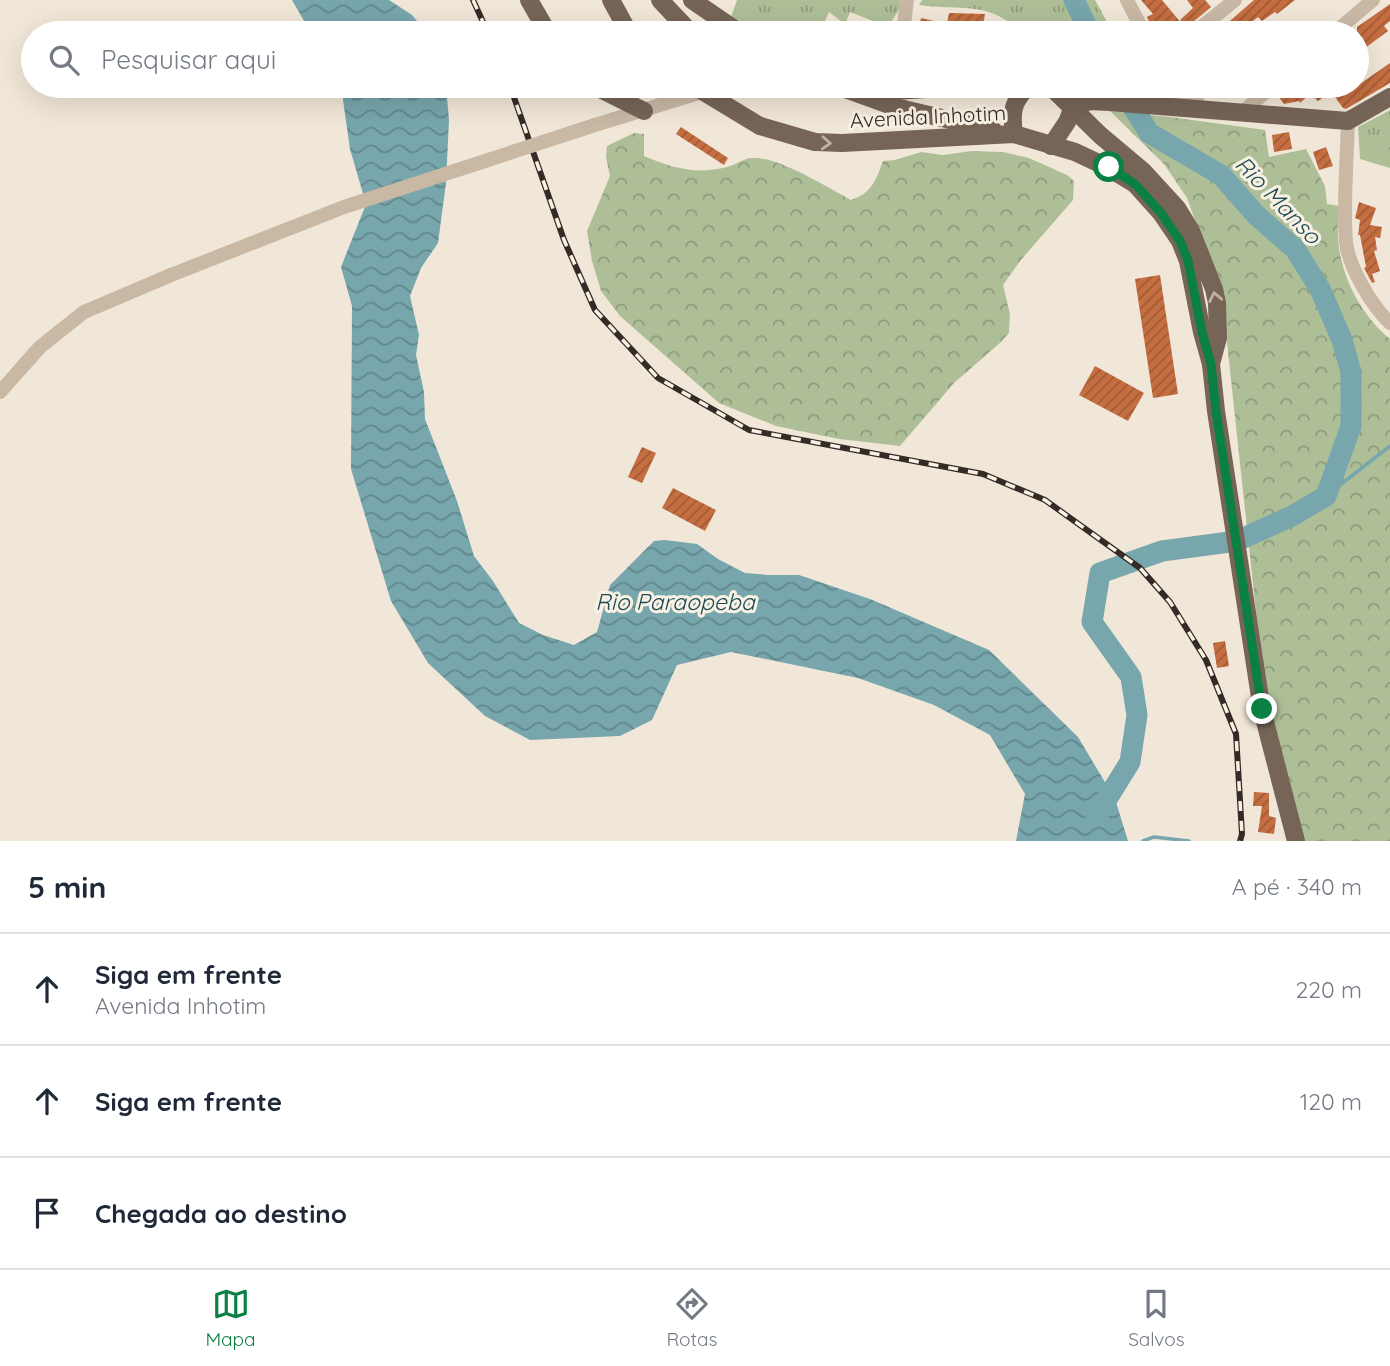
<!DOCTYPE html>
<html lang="pt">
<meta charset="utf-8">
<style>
body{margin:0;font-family:Quicksand,sans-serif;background:#f6f6f7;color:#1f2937}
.stop{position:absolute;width:21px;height:21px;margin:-16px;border:5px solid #0b8043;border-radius:50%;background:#fff}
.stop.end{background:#0b8043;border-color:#fff;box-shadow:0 2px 7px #0008}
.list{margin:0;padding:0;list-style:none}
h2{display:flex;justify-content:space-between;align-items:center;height:91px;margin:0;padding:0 28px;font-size:30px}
h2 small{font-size:23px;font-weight:400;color:#747a83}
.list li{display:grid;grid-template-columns:46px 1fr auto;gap:21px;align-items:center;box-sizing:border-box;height:112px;padding:0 28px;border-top:2px solid #e0e1e3}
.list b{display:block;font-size:26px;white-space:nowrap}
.list p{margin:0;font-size:23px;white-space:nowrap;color:#747a83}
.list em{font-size:23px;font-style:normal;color:#747a83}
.icon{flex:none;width:38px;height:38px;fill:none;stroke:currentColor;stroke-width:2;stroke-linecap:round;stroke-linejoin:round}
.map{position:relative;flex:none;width:1390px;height:841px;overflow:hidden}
.search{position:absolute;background:#fff;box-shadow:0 7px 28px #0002;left:21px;right:21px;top:21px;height:77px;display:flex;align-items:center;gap:18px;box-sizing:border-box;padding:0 24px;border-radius:38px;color:#747a83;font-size:26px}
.sheet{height:427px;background:#fff}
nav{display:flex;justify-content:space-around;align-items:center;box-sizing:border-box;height:98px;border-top:2px solid #e0e1e3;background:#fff;font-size:19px;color:#747a83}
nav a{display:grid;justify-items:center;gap:4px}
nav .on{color:#0b8043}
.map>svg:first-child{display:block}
</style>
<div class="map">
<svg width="1390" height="841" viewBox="0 0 1390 841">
<defs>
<pattern id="grass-tufts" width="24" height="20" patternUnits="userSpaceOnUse" patternTransform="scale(1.75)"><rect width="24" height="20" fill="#aebf98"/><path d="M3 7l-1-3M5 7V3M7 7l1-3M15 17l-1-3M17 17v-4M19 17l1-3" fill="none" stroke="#8e9b7c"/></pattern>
<pattern id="forest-crowns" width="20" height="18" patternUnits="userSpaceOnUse" patternTransform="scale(1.75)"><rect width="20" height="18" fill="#aebf98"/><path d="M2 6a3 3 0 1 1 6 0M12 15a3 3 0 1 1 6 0" fill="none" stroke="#8e9b7c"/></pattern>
<pattern id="water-waves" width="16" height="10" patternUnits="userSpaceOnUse" patternTransform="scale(1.75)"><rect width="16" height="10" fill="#77a6ad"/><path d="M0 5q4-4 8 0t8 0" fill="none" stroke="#62878d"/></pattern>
<pattern id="building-hatch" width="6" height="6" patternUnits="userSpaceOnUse" patternTransform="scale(1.75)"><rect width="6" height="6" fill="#c56e41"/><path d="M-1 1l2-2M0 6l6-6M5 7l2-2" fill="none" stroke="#a15b36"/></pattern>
</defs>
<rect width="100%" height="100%" fill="#f1e7d8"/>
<g fill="url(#grass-tufts)">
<path d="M737 0H901L900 8 888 27 850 12 845 24 829 12 820 33H756L731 17Z"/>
<path d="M922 0H1095L1113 33H1022C988 0 963 11 919 5Z"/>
<path d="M1076 86H1142L1149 98 1090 93Z"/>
<path d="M1390 110V168L1360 159 1358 127Z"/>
</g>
<g fill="url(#forest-crowns)">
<path d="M1110 111 1170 117 1265 130 1269 157 1306 149 1325 186 1327 204 1339 206C1339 216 1337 228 1338 239 1341 277 1361 315 1390 339V841H1303L1273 722 1256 612 1222 296 1187 198 1164 164Z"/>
<path d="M634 133 644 134V156C672 168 697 175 727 167 736 165 744 158 752 158 778 156 828 188 851 200 872 193 876 180 883 161L895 160 921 152 943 155 972 151 1003 152 1029 158 1067 175 1074 181 1073 200 1020 261 1003 285 1010 314 1009 333 1001 342 954 383 900 446 839 439 776 426 719 403 620 316 601 291 592 261 587 231 610 176 606 157 607 146Z"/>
</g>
<g fill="url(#water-waves)">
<path d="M292 0H389L412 15 427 33H311Z"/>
<path d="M341 86H446L449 120 446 183 438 243 421 268 410 296 419 335 416 355 424 392 425 419 457 501 474 556 493 581 519 623 543 635 574 645 597 632 610 585 654 541 665 540 697 544 718 559 745 573 769 575H799L870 599 989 650 1078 737 1115 799 1128 841H1016L1025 794 990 735 934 705 858 678 731 652 677 665 652 720 620 736 530 740 485 716 428 663 391 601 351 469 352 306 341 267 366 204 350 149Z"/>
</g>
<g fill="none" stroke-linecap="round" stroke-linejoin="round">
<g stroke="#77a6ad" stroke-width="3.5">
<path d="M1326 496 1390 446"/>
<path d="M1143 841 1154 837 1189 841"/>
</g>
<g stroke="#77a6ad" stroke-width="21">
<path d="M1074 0 1090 33"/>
<path d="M1095 813 1099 812 1130 762 1137 715 1131 677 1092 622 1100 573 1162 551 1237 541 1292 516 1326 496 1351 426V372L1342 340 1320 289 1295 249 1256 215 1221 175 1149 133 1120 86"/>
</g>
</g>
<g fill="url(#building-hatch)">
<path d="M1141 0H1162L1182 24 1170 33 1165 29 1154 33 1147 17 1153 14Z"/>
<path d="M1187 0H1205L1211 7 1187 27 1180 20 1193 8Z"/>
<path d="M1254 0H1295L1277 14 1275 12 1262 21 1258 17 1238 33H1216Z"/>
<path d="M1390 4V21L1384 26 1388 31 1357 54V27Z"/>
<path d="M949 13 985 14 982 33H917L921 18 947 24Z"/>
<path d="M1390 63V83L1346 109 1343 108 1330 90 1335 86H1357Z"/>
<path d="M1207 86H1240L1230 95 1215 97Z"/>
<path d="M1284 86H1294L1297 90 1301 87 1302 89 1305 86H1327L1323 89 1327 95 1318 101 1310 94 1300 103 1299 101 1284 104 1277 95Z"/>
<path d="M681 127 728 158 724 165 676 134Z"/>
<path d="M1289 132 1292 149 1274 152 1272 135Z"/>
<path d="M1326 147 1333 166 1319 170 1313 152Z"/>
<path d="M1359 202 1376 208 1370 225 1382 227 1380 238 1375 237 1377 250 1374 251 1380 271 1372 274 1375 282 1372 283 1364 268 1366 267 1360 235H1358L1360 220 1355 218Z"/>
<path d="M1160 275 1178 394 1153 398 1135 279Z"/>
<path d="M1095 366 1144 393 1128 421 1079 395Z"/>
<path d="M642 447 656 453 642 483 628 477Z"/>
<path d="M673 488 716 510 705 531 662 508Z"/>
<path d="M1225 641 1229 666 1217 668 1213 643Z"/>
<path d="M1254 792 1269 793V816L1276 818 1274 834 1258 832 1262 806H1253Z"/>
</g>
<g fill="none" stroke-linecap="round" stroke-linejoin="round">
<g stroke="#c8b8a4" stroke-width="14">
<path d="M1127 0 1144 33"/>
<path d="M903 33 907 0"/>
<path d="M1194 33 1235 0"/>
<path d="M1334 33 1373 0"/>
<path d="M817 86 846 90"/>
<path d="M1171 86 1178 99 1197 101"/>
<path d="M1241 113 1273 86"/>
<path d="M1348 121C1347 159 1343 206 1346 242 1349 268 1372 306 1390 323"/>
<path d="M595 125 705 91 734 86"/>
<path d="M0 392 40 347 84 312 171 275"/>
</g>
<g stroke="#766457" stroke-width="18">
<path d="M529 0 548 33"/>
<path d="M611 0 629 33"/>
<path d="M660 0 691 33"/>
<path d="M692 0 740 33"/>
<path d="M594 86 644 111"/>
<path d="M837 86 895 107 993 130"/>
<path d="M1038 86 1054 90 1100 135 1144 172 1177 208 1191 231 1214 289 1217 303 1218 338 1211 364"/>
<path d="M861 90 895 91 975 86"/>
<path d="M1073 107 1090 101 1109 102 1348 121 1390 97"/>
<path d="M760 126 815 142 842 143 1014 134 1075 152 1109 168 1135 184 1161 213 1180 241 1188 261 1202 332 1211 364 1216 411 1262 710 1296 841"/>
<path d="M1014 134C1011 113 1012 101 1029 86"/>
<path d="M1051 146 1067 122 1073 107"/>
</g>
<defs>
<g id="rail">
<path d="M473 0 488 33"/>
<path d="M510 86 564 240 595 310 658 378 749 430 983 474 1045 500 1140 568 1170 602 1206 660 1236 734 1242 834 1240 841"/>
</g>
</defs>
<use href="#rail" stroke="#342b26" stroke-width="6"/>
<use href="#rail" stroke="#f9f1e4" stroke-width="3.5" stroke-dasharray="10" stroke-linecap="butt"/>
<path stroke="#c8b8a4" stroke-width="14" d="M171 275 344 207 595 125"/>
<path stroke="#766457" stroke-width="18" d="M694 86 760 126"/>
</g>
<defs><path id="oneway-chevron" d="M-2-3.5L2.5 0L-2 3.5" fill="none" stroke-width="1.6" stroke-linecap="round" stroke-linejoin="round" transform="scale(1.75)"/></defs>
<g stroke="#beb2a5">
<use href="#oneway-chevron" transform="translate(826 143) rotate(3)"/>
<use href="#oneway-chevron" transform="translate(1215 297) rotate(-102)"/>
</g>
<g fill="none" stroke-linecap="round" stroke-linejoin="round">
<path stroke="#0b8043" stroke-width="9" d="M1109 167 1135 184 1161 213 1180 241 1188 261 1202 332 1211 364 1216 411 1262 709"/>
</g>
<g text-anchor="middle" stroke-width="6" stroke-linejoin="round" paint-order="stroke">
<g font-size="21" fill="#342b26" stroke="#f9f1e4">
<text transform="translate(928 117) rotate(-3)" y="7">Avenida Inhotim</text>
</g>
<g font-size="23" font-style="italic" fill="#1c4b55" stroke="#f9f1e4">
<text transform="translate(1278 200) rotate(46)" y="8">Rio Manso</text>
<text x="675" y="610">Rio Paraopeba</text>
</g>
</g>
</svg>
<div class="stop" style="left:1109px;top:167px"></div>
<div class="stop end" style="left:1262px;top:709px"></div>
<div class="search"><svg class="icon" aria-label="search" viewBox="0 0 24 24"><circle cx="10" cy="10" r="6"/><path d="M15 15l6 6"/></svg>Pesquisar aqui</div>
</div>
<section class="sheet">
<h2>5 min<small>A pé · 340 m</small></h2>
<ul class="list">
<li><svg class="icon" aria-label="ahead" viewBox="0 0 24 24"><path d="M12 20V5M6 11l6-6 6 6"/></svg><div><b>Siga em frente</b><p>Avenida Inhotim</p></div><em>220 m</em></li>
<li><svg class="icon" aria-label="ahead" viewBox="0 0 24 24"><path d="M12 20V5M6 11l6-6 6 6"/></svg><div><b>Siga em frente</b></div><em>120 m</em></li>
<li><svg class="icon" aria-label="arrive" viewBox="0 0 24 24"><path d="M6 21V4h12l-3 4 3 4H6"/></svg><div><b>Chegada ao destino</b></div></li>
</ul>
</section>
<nav>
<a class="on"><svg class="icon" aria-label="map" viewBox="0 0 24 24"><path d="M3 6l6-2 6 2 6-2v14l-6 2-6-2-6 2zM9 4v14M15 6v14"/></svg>Mapa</a>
<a><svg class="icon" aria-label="directions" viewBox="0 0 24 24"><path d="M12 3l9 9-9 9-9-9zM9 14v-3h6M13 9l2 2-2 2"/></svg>Rotas</a>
<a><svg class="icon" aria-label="saved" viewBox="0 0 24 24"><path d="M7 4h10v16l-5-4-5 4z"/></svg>Salvos</a>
</nav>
